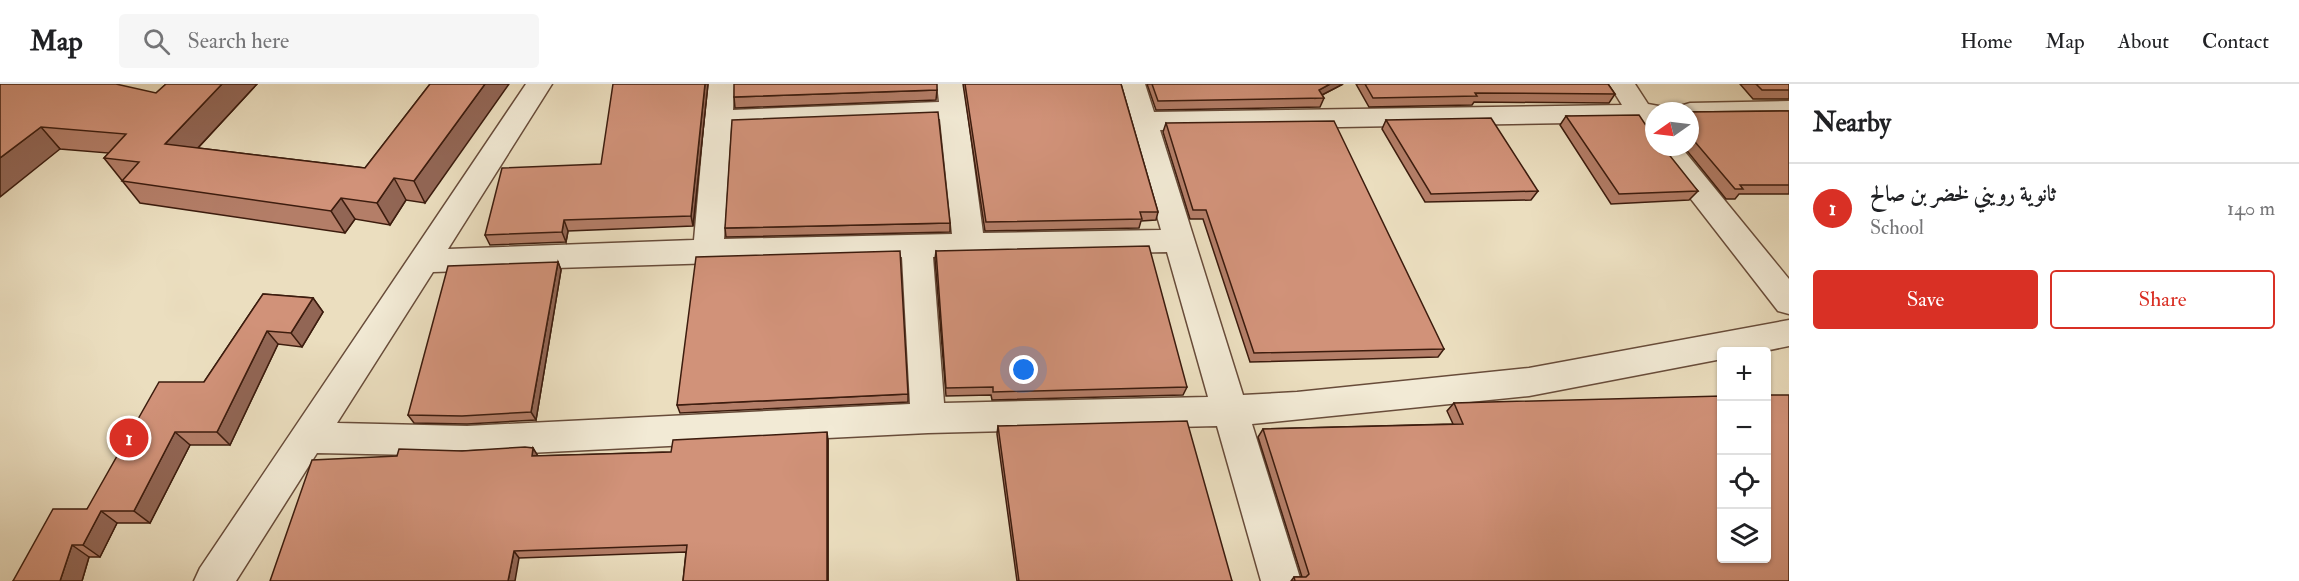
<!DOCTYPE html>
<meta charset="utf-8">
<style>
body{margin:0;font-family:"IM FELL Double Pica",Amiri,serif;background:#f6f6f6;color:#202124}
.controls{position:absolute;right:18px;bottom:18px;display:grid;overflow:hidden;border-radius:6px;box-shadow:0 2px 4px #0004}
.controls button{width:54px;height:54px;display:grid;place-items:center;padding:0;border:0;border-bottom:2px solid #e0e0e0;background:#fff;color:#202124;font:30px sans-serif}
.compass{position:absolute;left:1645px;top:18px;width:54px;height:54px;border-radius:50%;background:#fff;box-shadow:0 2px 4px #0004;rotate:256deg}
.you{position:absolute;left:1024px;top:286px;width:21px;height:21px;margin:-15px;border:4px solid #fff;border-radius:50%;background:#1a73e8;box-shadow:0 0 0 9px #1a73e833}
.badge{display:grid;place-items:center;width:39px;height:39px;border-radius:50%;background:#d93025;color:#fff;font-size:20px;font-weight:700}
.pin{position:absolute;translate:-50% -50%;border:3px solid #fff;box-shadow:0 2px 6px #0006}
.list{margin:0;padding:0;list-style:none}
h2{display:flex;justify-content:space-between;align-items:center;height:78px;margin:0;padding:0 24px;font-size:26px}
h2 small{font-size:20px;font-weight:400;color:#757577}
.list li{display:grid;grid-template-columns:39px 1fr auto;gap:18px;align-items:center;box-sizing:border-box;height:90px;padding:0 24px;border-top:2px solid #e0e0e0}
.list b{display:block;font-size:22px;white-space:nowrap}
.list p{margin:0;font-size:20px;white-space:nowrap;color:#757577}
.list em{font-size:20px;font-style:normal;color:#757577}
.actions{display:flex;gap:12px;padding:18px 24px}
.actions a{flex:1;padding:14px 0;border:2px solid #d93025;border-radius:6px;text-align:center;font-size:21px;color:#d93025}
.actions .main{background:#d93025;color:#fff}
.icon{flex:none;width:33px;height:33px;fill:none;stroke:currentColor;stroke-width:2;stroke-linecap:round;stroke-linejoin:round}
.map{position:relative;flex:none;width:1789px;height:497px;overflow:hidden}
header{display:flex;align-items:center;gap:36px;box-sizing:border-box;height:84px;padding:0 30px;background:#fff;border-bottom:2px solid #e0e0e0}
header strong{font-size:28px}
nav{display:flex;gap:33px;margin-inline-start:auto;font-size:21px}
.search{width:420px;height:54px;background:#f6f6f6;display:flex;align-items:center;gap:15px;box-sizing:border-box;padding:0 21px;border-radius:6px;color:#757577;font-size:22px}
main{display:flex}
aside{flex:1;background:#fff}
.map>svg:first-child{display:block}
</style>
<header>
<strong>Map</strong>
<div class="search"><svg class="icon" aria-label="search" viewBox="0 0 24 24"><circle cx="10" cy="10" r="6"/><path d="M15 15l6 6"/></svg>Search here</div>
<nav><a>Home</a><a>Map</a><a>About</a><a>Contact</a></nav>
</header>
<main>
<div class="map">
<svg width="1789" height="497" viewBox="0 0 1789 497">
<rect width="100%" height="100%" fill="#ebdebf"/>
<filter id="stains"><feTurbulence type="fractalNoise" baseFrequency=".00333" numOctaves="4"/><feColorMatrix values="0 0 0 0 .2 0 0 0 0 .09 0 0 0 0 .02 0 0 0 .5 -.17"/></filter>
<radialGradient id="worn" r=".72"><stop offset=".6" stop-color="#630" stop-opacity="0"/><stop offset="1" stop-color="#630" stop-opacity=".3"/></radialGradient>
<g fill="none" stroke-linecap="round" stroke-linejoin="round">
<defs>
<g id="minor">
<path d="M526 0H552L448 165 694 156 708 0H734L733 26 939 18 937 0H963L983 149 1161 146 1119 0H1145L1154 28 1622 21 1609 0H1635L1648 20 1664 23 1666 27H1654V52L1640 50 1633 38 1160 46 1243 311 1297 308 1529 284 1789 236V262L1760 268H1722V275L1529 312 1252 340 1301 497H1261L1217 342 928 349 467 372 317 369 236 497H194L200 484ZM940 35 952 150 724 155 731 43ZM1167 168 1208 313 944 319 933 173ZM902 173 910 320 467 342 337 339 433 188Z"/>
<path d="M1789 17V35L1690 37V27H1677L1680 22 1690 19Z"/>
<path d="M1654 60V63H1681L1789 195V230L1778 227 1656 70 1652 63Z"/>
</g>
</defs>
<use href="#minor" stroke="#684c3a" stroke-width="3"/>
<use href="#minor" fill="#f2ead5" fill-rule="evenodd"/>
</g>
<g fill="#b47e68" stroke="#3c1c0e" stroke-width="1.5">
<path d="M0 0 156 9 166 0H257L198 64 365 84 430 0 425 119 406 116 390 141 355 135 345 149 140 119 104 74 109 69 60 65Z"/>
<path d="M708 0 693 142 568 147 566 158 490 161 485 151 601 80Z"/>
<path d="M963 0H1121L1158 128 1156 136 1141 137 1139 144 985 147Z"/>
<path d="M1147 0H1343L1322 11 1324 14 1320 23 1156 26Z"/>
<path d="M1356 0H1608L1615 10 1609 19 1474 18 1472 21 1369 23Z"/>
<path d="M1740 0H1789V15H1753Z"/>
<path d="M937 6 936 16 735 24 734 13Z"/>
<path d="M1789 27V110H1739L1735 115H1726L1684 63H1690V28Z"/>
<path d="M1566 32 1647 43 1654 63 1698 107 1689 116 1611 120 1560 41Z"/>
<path d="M1386 36 1538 107 1531 116 1425 118 1382 45Z"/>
<path d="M1166 39 1444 265 1438 273 1250 278 1203 135H1190L1163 48Z"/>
<path d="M950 139V148L726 153 725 144Z"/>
<path d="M936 167 1187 303 1183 311 992 316 991 311 946 312 935 175Z"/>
<path d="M558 178 561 186 536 336 467 340 414 339 408 331Z"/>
<path d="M263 210 313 214 323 228 302 263 278 260 230 361H190L150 439H117L100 473H89L82 497H13L87 425 204 298Z"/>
<path d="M908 310V318L680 329 677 321Z"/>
<path d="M1454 319 1789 497H1291L1294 493H1302L1258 353 1263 345 1453 340 1447 327Z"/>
<path d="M998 342 1232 497H1017L997 350Z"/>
<path d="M828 356V497H683L686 468 519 474 397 372 462 367 533 364 537 372 671 368Z"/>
</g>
<g fill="#926655" stroke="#3c1c0e" stroke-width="1.5">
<path d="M222 0H257L181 82 165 60Z"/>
<path d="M485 0H509L425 119 414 97Z"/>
<path d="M705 0H708L693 142 691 132Z"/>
<path d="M1330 0H1343L1316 14 1319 6Z"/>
<path d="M41 43 60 65 0 113V74Z"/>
<path d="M394 94 406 116 390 141 377 119Z"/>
<path d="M341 114 355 135 345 149 331 127Z"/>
<path d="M564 136 568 147 566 158 562 148Z"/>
<path d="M558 178 561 186 536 336 531 328Z"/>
<path d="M313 214 323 228 302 263 291 249Z"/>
<path d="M267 247 278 260 230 361 217 348Z"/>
<path d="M175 348 190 361 150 439 134 427Z"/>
<path d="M827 348 828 356V497H827Z"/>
<path d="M533 364 538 372H532Z"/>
<path d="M101 427 117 439 100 473 83 461Z"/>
<path d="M72 461 89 473 82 497H60Z"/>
<path d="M514 467 519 474 515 497H508Z"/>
</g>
<g fill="#d19279" stroke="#3c1c0e" stroke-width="1.5">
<path d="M0 0H116L156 9 166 0H222L165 60 365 84 430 0H485L414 97 394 94 377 119 341 114 331 127 122 97 139 78 104 74 126 50 41 43 0 74Z"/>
<path d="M613 0H705L691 132 564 136 562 148 485 151 502 84 601 80Z"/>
<path d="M734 0H937V6L734 13Z"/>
<path d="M965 0H1121L1158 128H1140L1142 135 986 138Z"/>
<path d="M1152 0H1330L1319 6 1324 14 1158 17Z"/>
<path d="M1365 0H1608L1615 10 1475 9 1477 12 1373 14Z"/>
<path d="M1756 0H1789V6H1762Z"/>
<path d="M1789 27V101H1740L1743 105H1735L1690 52V28Z"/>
<path d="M938 28 950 139 725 144 732 36Z"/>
<path d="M1639 31 1647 43 1654 44V63H1663L1698 107 1619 110 1566 32Z"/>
<path d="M1491 34 1538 107 1431 110 1386 36Z"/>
<path d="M1334 37 1444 265 1254 269 1206 126H1193L1166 39Z"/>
<path d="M1149 162 1187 303 993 308V303L946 304 936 167Z"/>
<path d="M900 167 908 310 677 321 696 173Z"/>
<path d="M558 178 531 328 462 332 408 331 448 182Z"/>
<path d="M263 210 313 214 291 249 267 247 217 348H175L134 427H101L83 461H72L60 497H13L53 425H87L159 298H204Z"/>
<path d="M1767 311H1789V497H1295L1294 493H1306L1309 490 1263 345 1463 340 1454 319 1722 312V474H1767Z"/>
<path d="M1187 337 1232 497H1019L998 342Z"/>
<path d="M827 348V497H683L687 461 514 467 508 497H270L312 376 397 372 399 365 462 367 525 363 533 364 532 372 671 368 673 356Z"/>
</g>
<rect width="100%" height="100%" filter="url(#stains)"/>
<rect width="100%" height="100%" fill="url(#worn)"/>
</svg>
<div class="controls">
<button>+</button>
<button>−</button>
<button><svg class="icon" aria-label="locate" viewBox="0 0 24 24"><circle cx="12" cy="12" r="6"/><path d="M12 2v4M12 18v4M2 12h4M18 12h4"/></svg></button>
<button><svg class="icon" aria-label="layers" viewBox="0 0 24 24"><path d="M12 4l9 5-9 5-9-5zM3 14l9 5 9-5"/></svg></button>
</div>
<svg class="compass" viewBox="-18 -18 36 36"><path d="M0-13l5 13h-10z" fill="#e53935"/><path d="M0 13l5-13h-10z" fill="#757577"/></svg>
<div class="you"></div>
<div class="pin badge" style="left:129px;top:354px">1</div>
</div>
<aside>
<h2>Nearby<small></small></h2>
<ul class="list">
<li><span class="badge">1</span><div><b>ثانوية رويني لخضر بن صالح</b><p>School</p></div><em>140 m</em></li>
</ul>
<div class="actions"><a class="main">Save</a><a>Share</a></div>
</aside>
</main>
